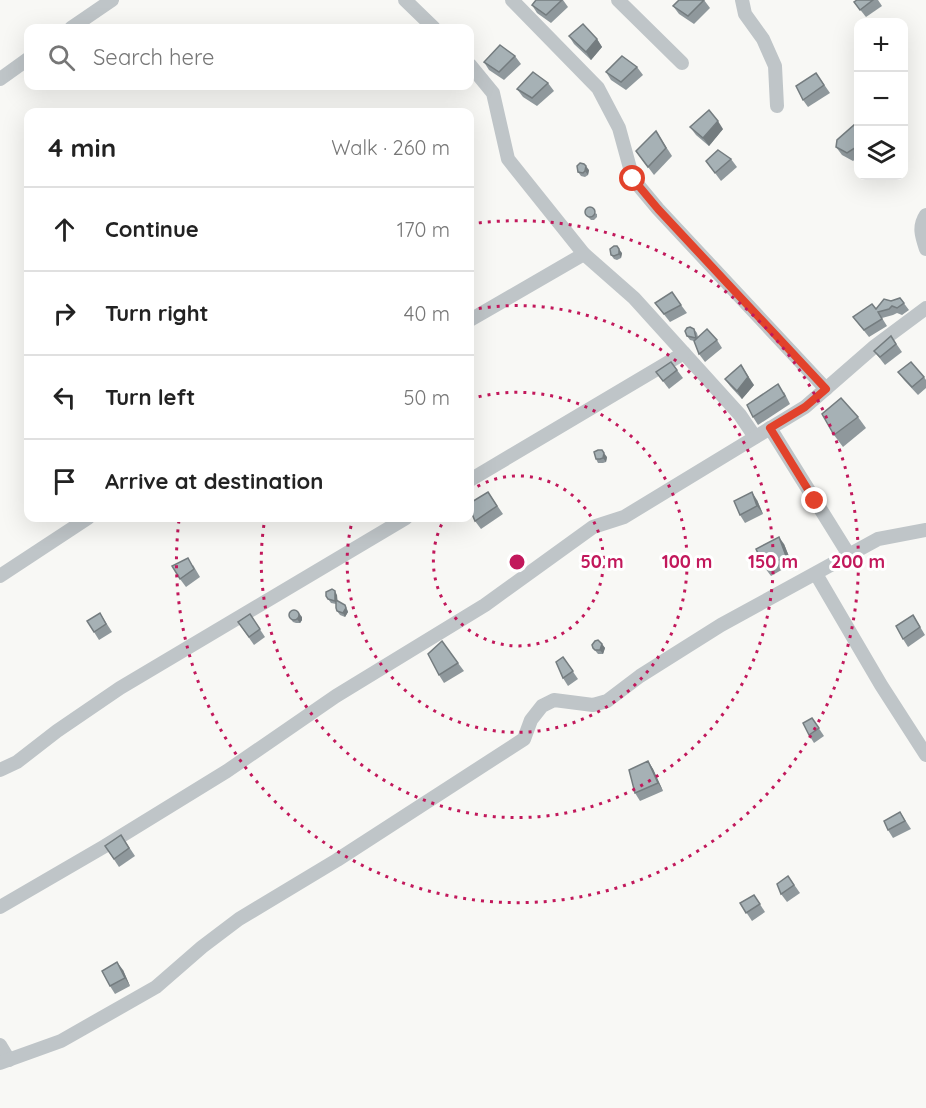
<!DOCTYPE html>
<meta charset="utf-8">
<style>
body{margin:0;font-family:Quicksand,sans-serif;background:#f6f6f6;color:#222}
.controls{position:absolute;right:18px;top:18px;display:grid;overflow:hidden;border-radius:12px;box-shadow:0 6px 24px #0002}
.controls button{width:54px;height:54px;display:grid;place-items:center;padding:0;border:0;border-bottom:2px solid #e0e0e0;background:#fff;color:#222;font:30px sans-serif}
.stop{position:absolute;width:18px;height:18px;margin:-14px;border:4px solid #e2422b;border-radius:50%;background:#fff}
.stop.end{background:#e2422b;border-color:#fff;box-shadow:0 2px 6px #0008}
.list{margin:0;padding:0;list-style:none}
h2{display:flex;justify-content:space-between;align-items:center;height:78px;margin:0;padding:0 24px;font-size:26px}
h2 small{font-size:20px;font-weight:400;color:#767676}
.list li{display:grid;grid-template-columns:39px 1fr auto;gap:18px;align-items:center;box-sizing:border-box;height:84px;padding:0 24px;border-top:2px solid #e0e0e0}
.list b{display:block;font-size:22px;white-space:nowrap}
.list em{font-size:20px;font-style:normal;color:#767676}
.icon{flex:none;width:33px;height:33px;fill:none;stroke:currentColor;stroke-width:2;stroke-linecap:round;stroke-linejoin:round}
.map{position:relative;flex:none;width:926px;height:1108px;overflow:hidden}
.search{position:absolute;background:#fff;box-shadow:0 6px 24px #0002;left:24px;top:24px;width:450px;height:66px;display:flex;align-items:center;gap:15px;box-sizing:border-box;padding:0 21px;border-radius:12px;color:#767676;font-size:22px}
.panel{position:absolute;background:#fff;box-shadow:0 6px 24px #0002;left:24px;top:108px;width:450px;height:414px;border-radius:12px}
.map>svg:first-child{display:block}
</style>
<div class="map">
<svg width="926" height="1108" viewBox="0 0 926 1108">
<rect width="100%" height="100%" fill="#f8f8f5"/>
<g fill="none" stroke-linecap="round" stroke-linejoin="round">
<g stroke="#bfc5c8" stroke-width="14">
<path d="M405 0 434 28"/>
<path d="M512 0 598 88 619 128 633 179 658 209 826 389"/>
<path d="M618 0 682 63"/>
<path d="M742 0 745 14 763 39 775 66 777 106"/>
<path d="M71 28 112 0"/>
<path d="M470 65 493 93 508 159 584 254 634 298 740 415 755 437"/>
<path d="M0 79 28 59"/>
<path d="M926 215C918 227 922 237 926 249"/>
<path d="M470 320 584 254"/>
<path d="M770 428 849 555"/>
<path d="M470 480 684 353"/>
<path d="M816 574 881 685 926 755"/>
<path d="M0 576 88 518"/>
<path d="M0 770 17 762 57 731 120 688 406 518"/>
<path d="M0 907 105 846 227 771 336 696 485 605 593 527 624 517 805 407 875 346 926 308"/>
<path d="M0 1045 9 1060"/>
<path d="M0 1063 61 1041 156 987 202 947 239 919 337 860 524 739 531 720 542 706 554 700 593 705 607 701 640 676 721 625 878 539 926 530"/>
</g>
</g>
<g fill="#8f989c">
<path d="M536 0H563L568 7 551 23 537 13 532 5Z"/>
<path d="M704 0 710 8 694 24 679 14 673 6Z"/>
<path d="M857 0H878L882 6 866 17 854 2Z"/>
<path d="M569 36 597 39 602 47 591 60 574 44Z"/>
<path d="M515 56 521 64 504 80 489 70 484 62Z"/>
<path d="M637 67 643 75 626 90 611 80 606 72Z"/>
<path d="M816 73 830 93 808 107 803 100Z"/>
<path d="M548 83 554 91 537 106 523 97 517 89Z"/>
<path d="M690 127 723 129 709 146 696 135Z"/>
<path d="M656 131 672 156 654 175 636 151Z"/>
<path d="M858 131V157L853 161 842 155 836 147Z"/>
<path d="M731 159 737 167 721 181 706 161Z"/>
<path d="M589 170 588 175 585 177 581 176 578 172Z"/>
<path d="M585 209 597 214V217L594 220H591L585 214Z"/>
<path d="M622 253 621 258 617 260 614 259 611 255Z"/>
<path d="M900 298 909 310 902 315 897 313 893 315 882 318 887 326 869 337 853 317 876 309 891 301Z"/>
<path d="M655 303 681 305 687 313 670 322Z"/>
<path d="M694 329 697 333 698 337 717 340 722 348 705 362 699 354 694 341 690 340 687 336Z"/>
<path d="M891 336 902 352 885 365 874 351Z"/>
<path d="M677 370 683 378 669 389 656 372Z"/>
<path d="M898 372 924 377 926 380V388L918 395 904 380Z"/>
<path d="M725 379 754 385 742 399 730 386Z"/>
<path d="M784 392 790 404 758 425 753 417Z"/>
<path d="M858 417 866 428 843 447 834 435Z"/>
<path d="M607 457 606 462 603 463H598L596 459Z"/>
<path d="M488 492 503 514 481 529 475 521Z"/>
<path d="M757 500 763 514 745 523 740 515Z"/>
<path d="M784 544 792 564 771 576 765 568Z"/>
<path d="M193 565 200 577 186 587 180 579Z"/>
<path d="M337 595V601L347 609 348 612 345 617 340 615 337 611 336 604 331 603 326 596Z"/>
<path d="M100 613 112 632 99 640 94 632Z"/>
<path d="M250 614 265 637 254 645 238 622Z"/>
<path d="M913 615 925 635 908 647 903 639Z"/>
<path d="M302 617V620L300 623H296L293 622 290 618Z"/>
<path d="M602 644 605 648 603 654H598L593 648Z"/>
<path d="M563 657 578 679 568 686 563 678Z"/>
<path d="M458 663 464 671 444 683 439 675Z"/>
<path d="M812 718 824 736 814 743 809 735Z"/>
<path d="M648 761 653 769 663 791 640 801 635 793Z"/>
<path d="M900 812 911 829 893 838 888 830Z"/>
<path d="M121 835 135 856 119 867 105 846Z"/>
<path d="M788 876 800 893 787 902 781 894Z"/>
<path d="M754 895 765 912 752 921 740 903Z"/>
<path d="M123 970 130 986 115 994 110 986Z"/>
</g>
<g fill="#747c7f">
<path d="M597 39 602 47 591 60 586 52Z"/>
<path d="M718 121 723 129 709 146 703 138Z"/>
<path d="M586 166 589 170 588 175 585 171Z"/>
<path d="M619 249 622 253 621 258 619 254Z"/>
<path d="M741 365 754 385 742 399 737 391Z"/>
<path d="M604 453 607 457 606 462 603 458Z"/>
<path d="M752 492 757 500 763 514 757 506Z"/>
<path d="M779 537 784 544 792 564 786 556Z"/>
<path d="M335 591 337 595 338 605 335 601Z"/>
<path d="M345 605 348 612 345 617 343 613Z"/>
<path d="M299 613 302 617V620L300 623 297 619Z"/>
<path d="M602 644 605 648 603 654 600 650Z"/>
<path d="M648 761 653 769 663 791 658 783Z"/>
<path d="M117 962 123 970 130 986 125 978Z"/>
</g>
<g fill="#a6b1b5" stroke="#747c7f" stroke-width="1.5">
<path d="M536 0H562L546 15 532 5Z"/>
<path d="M679 0H704L688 16 673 6Z"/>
<path d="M857 0H873L860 10 854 2Z"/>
<path d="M583 24 597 39 586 52 569 36Z"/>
<path d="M500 45 515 56 499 72 484 62Z"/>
<path d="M622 56 637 67 621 82 606 72Z"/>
<path d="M533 72 548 83 532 98 517 89Z"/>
<path d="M816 73 824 85 803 100 796 86Z"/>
<path d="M709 110 718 121 703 138 690 127Z"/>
<path d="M854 125 858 131V146L847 153 836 147 837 140Z"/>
<path d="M656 131 666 148 648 167 636 151Z"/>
<path d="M718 150 731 159 715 173 706 161Z"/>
<path d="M580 163 584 164 586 166 585 171 583 173 578 172 577 166Z"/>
<circle cx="590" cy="212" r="5"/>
<path d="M614 246H617L619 249V254L614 256 611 255 610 249Z"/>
<path d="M672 292 681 305 664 314 655 303Z"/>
<path d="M900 298 904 303 897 308 892 306 889 309 878 312 882 319 864 330 853 317 872 304 876 309 884 299 891 301Z"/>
<path d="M690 327 694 329 696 338 687 336 685 331 687 328Z"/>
<path d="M707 329 717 340 699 354 694 341Z"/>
<path d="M891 336 896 344 880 357 874 351Z"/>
<path d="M671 362 677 370 663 381 656 372Z"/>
<path d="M911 362 924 377 912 387 898 372Z"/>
<path d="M741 365 748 377 737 391 725 379Z"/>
<path d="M778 384 785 396 753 417 747 405Z"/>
<path d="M841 398 858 417 834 435 822 414Z"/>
<path d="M598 450H602L604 453 603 458 600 459H596L594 452Z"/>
<path d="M488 492 497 506 475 521 470 509V503Z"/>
<path d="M752 492 757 506 740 515 734 501Z"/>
<path d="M779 537 786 556 765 568 756 549Z"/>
<path d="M188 558 194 569 180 579 172 566Z"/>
<path d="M332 589 335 591V601L328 599 326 596V592Z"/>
<path d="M336 600 345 605 346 608 343 613 337 611 336 608Z"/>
<circle cx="294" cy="615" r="5"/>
<path d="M100 613 106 624 94 632 87 621Z"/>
<path d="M250 614 260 629 249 637 238 622Z"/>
<path d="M913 615 920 627 903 639 896 626Z"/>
<path d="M598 640 602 644 600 650H595L593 648 592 645 595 641Z"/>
<path d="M442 641 458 663 439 675 428 654Z"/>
<path d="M563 657 573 671 563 678 556 662Z"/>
<path d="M812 718 819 728 809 735 803 723Z"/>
<path d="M648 761 658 783 635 793 629 770Z"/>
<path d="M900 812 905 821 888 830 884 821Z"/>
<path d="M121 835 129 848 114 859 105 846Z"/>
<path d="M788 876 794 885 781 894 777 884Z"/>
<path d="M754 895 760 904 746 913 740 903Z"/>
<path d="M117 962 125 978 110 986 102 971Z"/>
</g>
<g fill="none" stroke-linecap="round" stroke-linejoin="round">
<path stroke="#e2422b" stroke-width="8" d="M633 179 658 209 826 389 805 407 770 428 815 501"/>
</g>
<g fill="none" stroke="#c2185b" stroke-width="3" stroke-dasharray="3 6">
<path d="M470 491A85 85 0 1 1 445 518"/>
<path d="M470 399A170 170 0 1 1 353 518"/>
<path d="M470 310A256 256 0 1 1 265 518"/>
<path d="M470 224A341 341 0 1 1 179 520"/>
</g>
<circle cx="517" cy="562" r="9" fill="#c2185b" stroke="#fff" stroke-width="3"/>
<g font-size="18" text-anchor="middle" font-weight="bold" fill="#c2185b" stroke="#fff" stroke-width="6" stroke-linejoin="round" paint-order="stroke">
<text x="602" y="568">50 m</text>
<text x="687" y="568">100 m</text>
<text x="773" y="568">150 m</text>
<text x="858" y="568">200 m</text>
</g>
</svg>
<div class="controls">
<button>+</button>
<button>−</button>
<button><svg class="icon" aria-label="layers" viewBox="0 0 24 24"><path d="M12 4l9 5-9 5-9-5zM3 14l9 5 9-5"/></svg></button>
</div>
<div class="stop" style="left:633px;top:179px"></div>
<div class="stop end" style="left:815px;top:501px"></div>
<div class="search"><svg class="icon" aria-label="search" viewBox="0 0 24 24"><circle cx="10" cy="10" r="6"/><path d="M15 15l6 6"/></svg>Search here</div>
<section class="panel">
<h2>4 min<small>Walk · 260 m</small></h2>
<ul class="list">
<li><svg class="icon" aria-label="ahead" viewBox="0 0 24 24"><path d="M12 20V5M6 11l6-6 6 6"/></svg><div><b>Continue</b></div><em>170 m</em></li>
<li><svg class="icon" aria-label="right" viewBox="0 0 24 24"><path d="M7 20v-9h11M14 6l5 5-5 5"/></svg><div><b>Turn right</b></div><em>40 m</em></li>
<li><svg class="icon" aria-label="left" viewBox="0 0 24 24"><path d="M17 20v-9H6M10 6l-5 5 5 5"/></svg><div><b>Turn left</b></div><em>50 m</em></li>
<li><svg class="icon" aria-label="arrive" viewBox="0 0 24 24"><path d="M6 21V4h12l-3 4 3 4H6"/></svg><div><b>Arrive at destination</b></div></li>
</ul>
</section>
</div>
